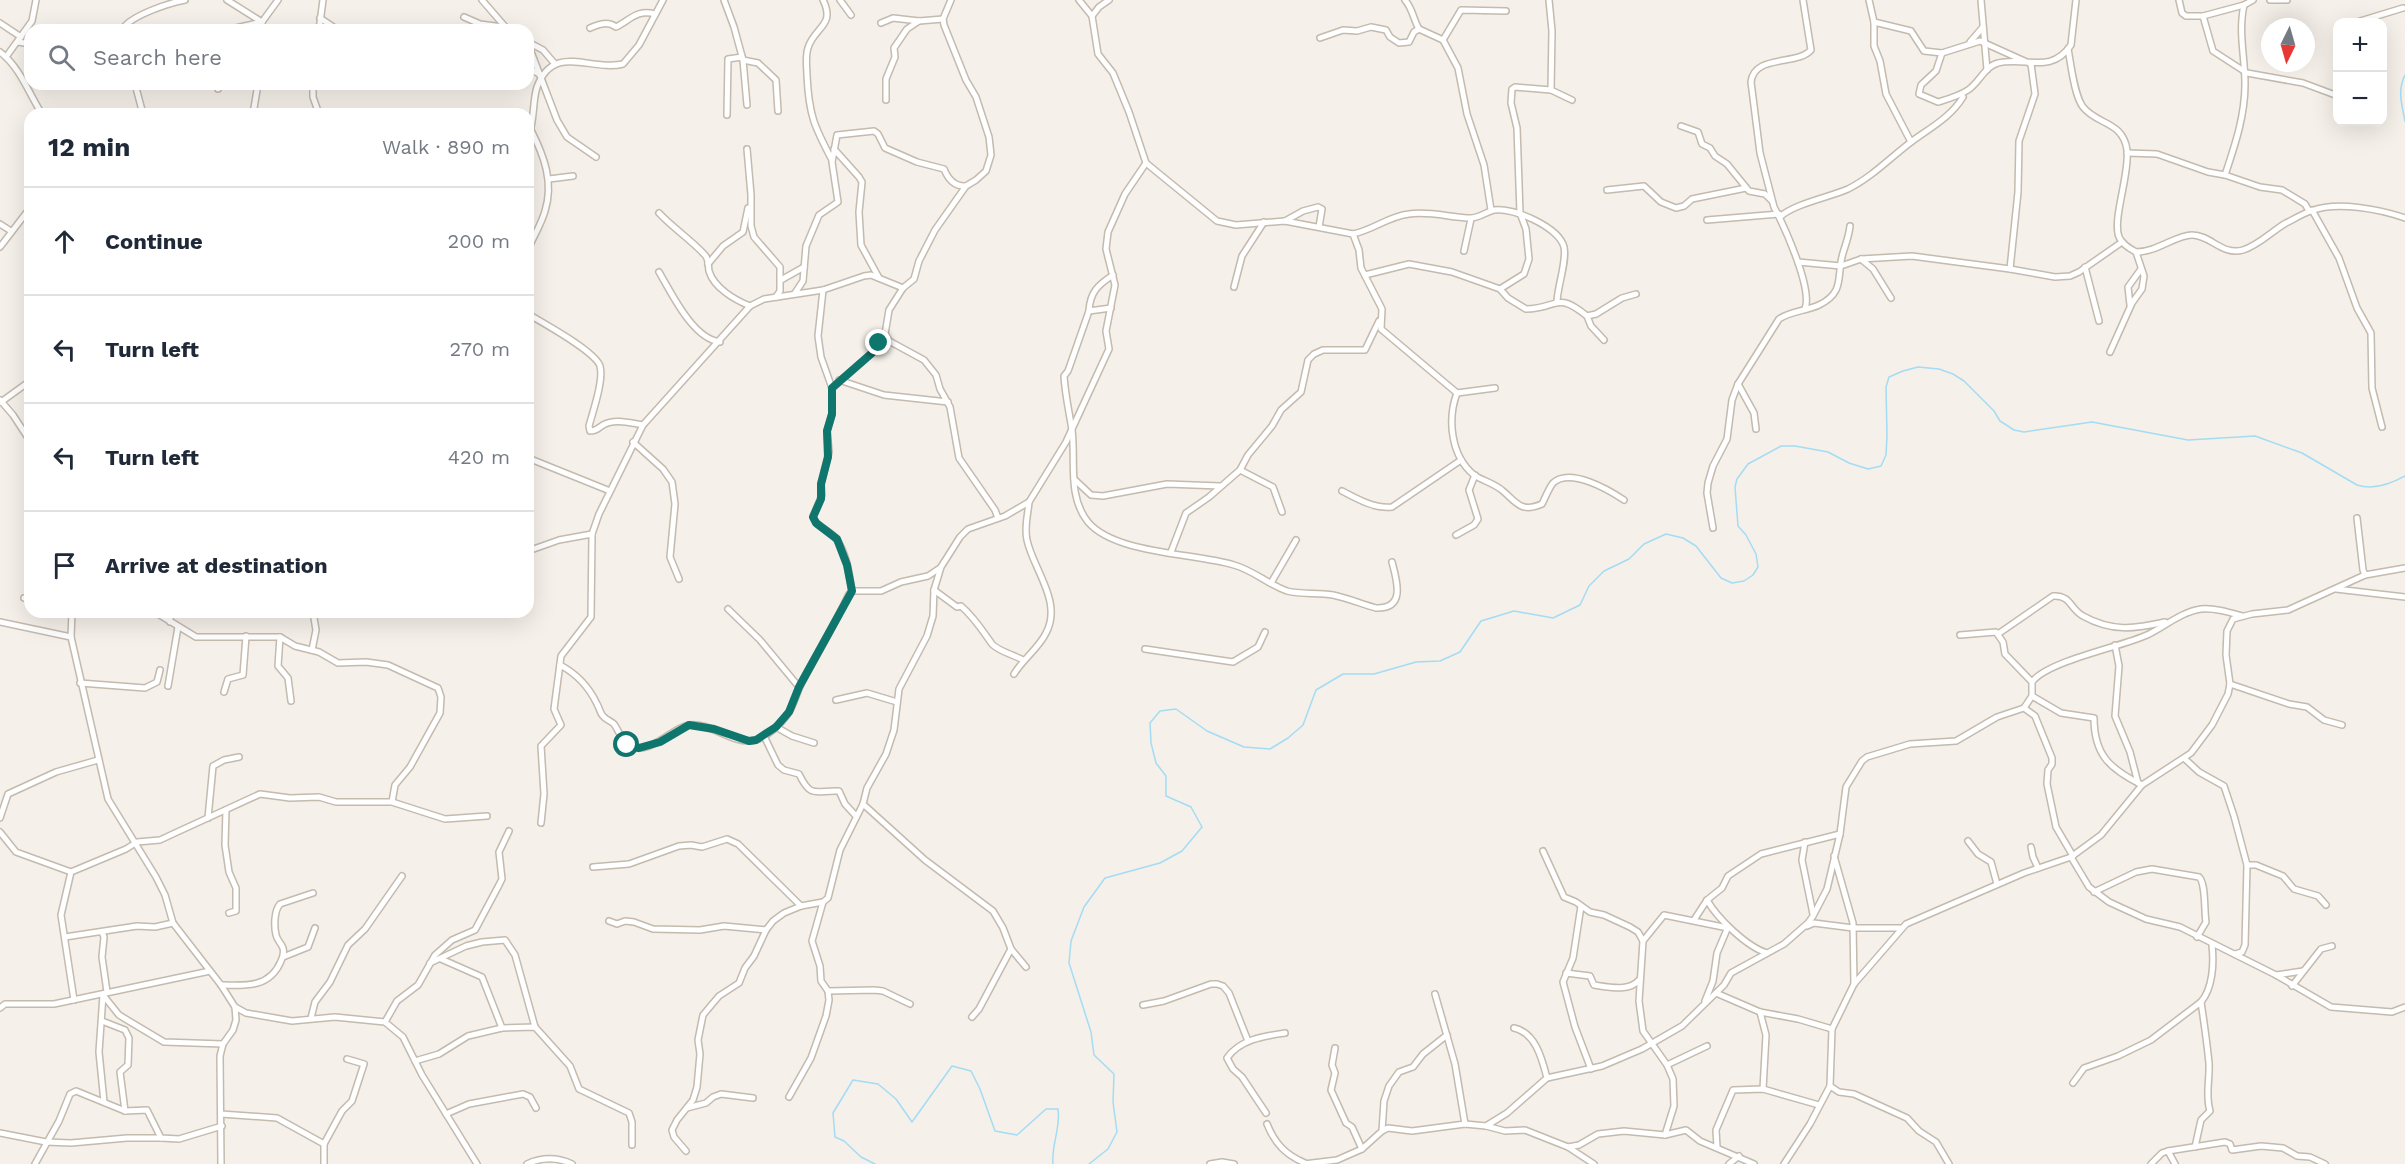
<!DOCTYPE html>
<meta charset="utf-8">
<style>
body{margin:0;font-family:"Work Sans",sans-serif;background:#f2f2f3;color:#1f2937}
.controls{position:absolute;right:18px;top:18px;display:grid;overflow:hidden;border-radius:12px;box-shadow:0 6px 24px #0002}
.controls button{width:54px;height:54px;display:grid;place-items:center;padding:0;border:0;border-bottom:2px solid #e0e1e3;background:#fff;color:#1f2937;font:30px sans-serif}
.compass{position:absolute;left:2261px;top:18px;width:54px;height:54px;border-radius:50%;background:#fff;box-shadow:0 6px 24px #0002;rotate:185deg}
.stop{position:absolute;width:18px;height:18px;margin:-14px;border:4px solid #0f766e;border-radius:50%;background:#fff}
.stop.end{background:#0f766e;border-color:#fff;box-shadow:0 2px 6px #0008}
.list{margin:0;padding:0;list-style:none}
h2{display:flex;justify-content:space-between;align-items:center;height:78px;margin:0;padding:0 24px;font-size:26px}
h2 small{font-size:20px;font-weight:400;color:#747a83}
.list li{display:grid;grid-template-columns:39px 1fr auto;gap:18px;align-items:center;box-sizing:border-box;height:108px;padding:0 24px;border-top:2px solid #e0e1e3}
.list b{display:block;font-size:22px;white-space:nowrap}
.list em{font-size:20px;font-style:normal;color:#747a83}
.icon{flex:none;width:33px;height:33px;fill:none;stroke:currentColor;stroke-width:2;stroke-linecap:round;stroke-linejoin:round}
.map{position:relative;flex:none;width:2405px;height:1164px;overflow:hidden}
.search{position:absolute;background:#fff;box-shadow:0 6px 24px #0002;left:24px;top:24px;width:510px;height:66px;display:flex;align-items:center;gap:15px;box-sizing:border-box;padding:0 21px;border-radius:18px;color:#747a83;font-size:22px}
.panel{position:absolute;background:#fff;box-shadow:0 6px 24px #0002;left:24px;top:108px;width:510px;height:510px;border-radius:18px}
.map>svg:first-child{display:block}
</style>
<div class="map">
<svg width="2405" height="1164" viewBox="0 0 2405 1164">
<rect width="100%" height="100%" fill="#f5f0e9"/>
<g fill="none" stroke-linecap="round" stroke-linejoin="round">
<g stroke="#a3dcf4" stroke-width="1.5">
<path d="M2405 75C2397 91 2402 105 2405 121"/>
<path d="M875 1164 861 1157 844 1141 835 1137 833 1113 853 1080 878 1084 896 1099 912 1122 952 1066 971 1071 980 1089 995 1131 1017 1135 1046 1109H1058C1061 1128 1051 1145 1053 1164"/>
<path d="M1089 1164 1108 1149 1117 1132 1113 1102 1114 1074 1094 1055 1091 1032 1069 963 1071 941 1084 907 1105 878 1160 863 1182 851 1202 827 1191 807 1166 796V776L1156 763 1151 743 1150 723 1160 711 1176 709 1207 731 1244 747 1270 749 1288 738 1303 725 1316 690 1343 674H1374L1416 662 1440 661 1460 652 1481 621 1514 611 1553 618 1580 605 1589 586 1604 571 1629 559 1644 544 1666 534 1683 538 1696 546 1721 578 1732 583 1744 581 1753 575 1758 567 1756 554 1746 535 1738 526 1735 487 1737 479 1748 464 1781 446H1795L1828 452 1849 463 1868 469 1881 466 1886 455 1887 436 1886 387 1889 377 1903 371 1918 367 1939 369 1953 374 1964 381 1994 411 2000 421 2014 430 2024 432 2092 422 2188 440 2255 436 2302 453 2357 485C2373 490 2391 484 2405 476"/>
</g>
<defs>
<g id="minor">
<path d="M227 0 262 22"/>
<path d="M482 0 508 30"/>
<path d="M724 0 734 27 743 60 747 105"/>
<path d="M823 0C836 26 814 27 808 48 805 57 807 68 807 76 809 115 814 126 832 160"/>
<path d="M840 0 851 15"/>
<path d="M951 0 943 19 944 25 966 80 976 97 989 137 991 155 986 171 976 180 966 186 935 230 919 261 914 279 903 288 889 310 885 334 889 341 924 360 936 375 940 389 950 407 959 458 995 510 998 518"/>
<path d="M1079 0 1092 16 1098 54 1113 73 1129 112 1146 163 1217 221 1236 225 1285 221 1353 234 1359 250 1361 268 1382 309 1381 329 1457 393"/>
<path d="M1405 0C1413 9 1413 19 1419 29"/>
<path d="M1549 0 1552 31 1551 90"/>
<path d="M1803 0 1811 50C1797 66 1754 54 1751 82L1760 153 1774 207C1784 226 1813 289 1805 309"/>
<path d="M1869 0 1874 22V46L1880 61 1886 94 1911 142"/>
<path d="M1981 0 1987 70"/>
<path d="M2179 0 2182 13 2186 16H2203L2244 5 2253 0"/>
<path d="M2270 0H2287"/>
<path d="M1092 16 1099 7 1109 0"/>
<path d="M2203 16 2213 51 2247 73 2303 83 2338 96"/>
<path d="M464 17 480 24 503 27"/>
<path d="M320 18 338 30"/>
<path d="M1874 22 1911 31 1924 51 1942 53"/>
<path d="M2357 22 2403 8"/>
<path d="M0 23 21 37"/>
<path d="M881 23 893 18 919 21 943 19"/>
<path d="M590 28C599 24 608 21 616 27 630 20 637 9 655 14"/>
<path d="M122 30C129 16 169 3 185 0"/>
<path d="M227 30 262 22"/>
<path d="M262 30V22L278 0"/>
<path d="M319 30 323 0"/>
<path d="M1320 38 1343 30 1357 31 1371 27 1386 30 1390 37 1399 43 1409 42 1414 32 1419 29 1443 40 1458 68 1467 114 1484 165 1491 210"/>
<path d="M1443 40 1461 10 1506 11"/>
<path d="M18 42 30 44"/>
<path d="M528 42 543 50 555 64"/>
<path d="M1970 42 1983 27"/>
<path d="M528 44 557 120 567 137 596 157"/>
<path d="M2068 49C2071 64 2074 95 2083 107 2097 125 2123 121 2127 150 2130 174 2112 219 2119 237 2122 244 2129 248 2136 252 2157 252 2176 235 2192 235 2211 235 2222 256 2243 250 2259 245 2272 231 2286 223 2294 219 2302 214 2311 211 2337 201 2379 209 2405 218"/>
<path d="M0 52C20 67 29 94 42 114"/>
<path d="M6 57 32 21 36 0"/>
<path d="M743 60 758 63 776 80 778 111"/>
<path d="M2031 64 1980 41 1942 53 1936 71 1921 85 1919 94 1938 102C1948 99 1959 96 1968 90 1979 83 1985 66 1998 63 2025 56 2051 75 2071 45L2076 0"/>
<path d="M528 68 541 75"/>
<path d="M135 84 143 114"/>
<path d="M313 84V97L319 114"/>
<path d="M218 89V84"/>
<path d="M886 100V79L895 57 894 48 907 29 919 21"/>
<path d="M41 113 57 114"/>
<path d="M253 114 258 84"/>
<path d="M727 115 728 59 742 57"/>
<path d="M1681 126 1698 132 1702 144 1710 148 1715 156 1727 164 1749 191 1765 194 1772 201"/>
<path d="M528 137C535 121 532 103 537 87 554 42 591 72 623 64L639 45 663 0"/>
<path d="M747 149 751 195V226L754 237 780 267V291L776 297"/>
<path d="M834 149 859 177 862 182 859 212 861 245 879 278"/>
<path d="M2127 153 2157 154 2208 172 2225 175 2260 187 2282 190 2305 204 2309 211"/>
<path d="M2225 175C2235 145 2245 116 2245 84 2245 57 2238 32 2244 5"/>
<path d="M549 179 573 176"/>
<path d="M1607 190 1644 186 1661 202 1676 208 1684 206 1692 199 1746 188"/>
<path d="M2312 210 2339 258 2357 308 2371 333 2372 388 2382 427"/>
<path d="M659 213C673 228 690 239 704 254 709 258 708 265 709 271 714 288 735 300 750 306"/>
<path d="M1780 217C1793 204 1830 197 1848 189 1872 177 1890 158 1911 142 1930 128 1951 117 1963 97"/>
<path d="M1707 220 1779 214"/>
<path d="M1285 221 1303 211 1318 207 1322 209 1319 227"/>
<path d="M0 224 11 231"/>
<path d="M1353 234C1373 230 1389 216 1409 214 1428 211 1449 217 1468 218 1479 219 1485 212 1494 210 1513 207 1559 227 1564 247 1567 261 1558 284 1557 301"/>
<path d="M0 247 30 208"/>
<path d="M528 250C533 237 541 225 545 211 554 182 544 156 531 130"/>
<path d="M1464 251 1471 219"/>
<path d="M1861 259 1873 269 1891 298"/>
<path d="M1798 262 1841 266 1861 259 1912 256 2010 269 2055 277 2070 276 2079 272 2122 242"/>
<path d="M708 264 723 246 743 232 748 208"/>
<path d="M2085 267 2099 321"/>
<path d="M2010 269 2018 192 2019 141 2035 94 2031 64"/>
<path d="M659 272C672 294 693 339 720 342"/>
<path d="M1365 275 1409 264 1452 272 1500 289 1508 298 1526 309C1558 309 1555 290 1587 316L1596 314 1622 298 1636 294"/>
<path d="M781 280 804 267"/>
<path d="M1234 287 1242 256 1264 222"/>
<path d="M1500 289 1524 274 1529 259 1526 229 1520 213 1517 128 1511 103 1512 89 1515 87 1551 90 1572 100"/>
<path d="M823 290 818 336 821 357 832 388V414L827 431 829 452 821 484 822 495 813 517C817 528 831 530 837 540 847 554 849 574 852 591"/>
<path d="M795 293 803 281 806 246 819 215 838 202 832 162 837 135 874 131 878 134 885 148 917 162 944 169C948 179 954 187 966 186"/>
<path d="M2130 305 2128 287 2141 269"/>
<path d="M1111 308 1089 311 1068 371 1064 376C1065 394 1069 411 1072 430 1076 460 1067 496 1088 522 1115 554 1194 553 1234 565 1253 570 1269 585 1287 591 1302 595 1318 592 1333 595 1347 598 1362 604 1376 608 1406 609 1397 581 1392 562"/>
<path d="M1089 311C1090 292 1098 285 1113 275"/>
<path d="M528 314C543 323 595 351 600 366 604 380 593 411 589 426L590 431C597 431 598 428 603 425 615 418 630 423 643 425"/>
<path d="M1587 316 1591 326 1604 340"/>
<path d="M2110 352 2132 303 2142 289 2144 276 2136 252"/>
<path d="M839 380 884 395 948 402"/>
<path d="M1738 384 1754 413 1756 429"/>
<path d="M832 388 872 353 885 334"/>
<path d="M1457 393C1447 420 1451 456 1474 475 1483 481 1494 483 1503 491 1517 503 1521 513 1542 504 1545 498 1549 488 1553 483 1570 467 1609 490 1624 500"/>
<path d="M1457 393 1495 388"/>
<path d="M0 400 13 415 30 441"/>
<path d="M1 402 30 381"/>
<path d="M633 442 663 469 672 482 675 504 670 557 679 579"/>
<path d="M528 458 610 491"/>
<path d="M1240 470 1273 487 1282 512"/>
<path d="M1074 479 1091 495 1103 496 1167 484 1220 486"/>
<path d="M1342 491C1357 499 1375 509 1392 507L1461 460"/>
<path d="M2357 518 2363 570 2365 575"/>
<path d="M1713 528 1707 493 1708 483 1713 466 1727 439 1732 400 1738 384 1779 319C1791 311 1806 311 1819 305 1846 292 1836 275 1843 253 1846 243 1849 236 1850 226"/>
<path d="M1456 535 1474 525 1478 519 1469 490 1475 475"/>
<path d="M528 551 559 540 592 534"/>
<path d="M1171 552 1186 513 1209 497 1240 470 1248 455 1272 426 1281 410 1301 392 1308 360 1314 354 1323 350H1365L1379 321"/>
<path d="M1271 583 1296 540"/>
<path d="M2336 589 2405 597"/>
<path d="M934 590 957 607 961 606C974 617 982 630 992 644 998 651 1014 655 1023 660"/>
<path d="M24 598 30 599"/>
<path d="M728 609 760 640 799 687"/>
<path d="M72 612 71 637 108 799 156 877 165 895 173 923 221 985 235 1007 236 1020 233 1030 223 1044 220 1056 221 1164"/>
<path d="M155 612 196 637H280L295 646 319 652 338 663 366 662 388 665 438 688 441 697 440 713 410 767 395 785 392 802"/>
<path d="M0 622 71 637"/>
<path d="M170 622V612"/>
<path d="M1998 634 2053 596C2071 595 2070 609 2083 616 2112 632 2134 629 2165 622"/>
<path d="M1960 635 1996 632 2003 642 2005 654 2032 682"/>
<path d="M280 637 278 666 288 678 291 701"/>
<path d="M2115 645 2119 666 2115 716 2130 752 2138 783"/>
<path d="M1145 649 1233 662 1258 647 1265 632"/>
<path d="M312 650 316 630 313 612"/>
<path d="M560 665C577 674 589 687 597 704 599 707 600 713 603 716 606 720 611 721 614 724 619 731 622 742 630 746 650 756 671 728 689 725 710 722 729 742 750 741 764 741 782 723 789 712 795 703 797 691 802 682 818 652 835 624 849 594L852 591H881L901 582 928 576 940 568"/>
<path d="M1014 674C1023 659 1039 648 1046 633 1063 602 1033 569 1027 540 1024 528 1028 514 1029 502"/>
<path d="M80 683 145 688 157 682 160 670"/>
<path d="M2230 684 2289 704 2307 707 2324 720 2342 725"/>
<path d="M168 686 178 627"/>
<path d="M224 692 228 679 243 675 246 636"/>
<path d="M2032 696 2061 713 2094 718C2094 755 2110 769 2142 785"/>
<path d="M836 700 867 693 897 702"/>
<path d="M2024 708 2035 716 2052 758V764L2048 770 2047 784 2056 827 2073 856"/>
<path d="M776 727 792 736 814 743"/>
<path d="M764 736 778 765 784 770 799 774C811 799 815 790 839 791L845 804 856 816"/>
<path d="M2185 759 2199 772 2224 786 2234 816 2247 865 2245 945 2242 952 2235 954"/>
<path d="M863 804 925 860 993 911 1003 928 1011 949 979 1009 972 1017"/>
<path d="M226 810 225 845 229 872 236 888V911L229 913"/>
<path d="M0 818 8 794 56 772 98 760"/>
<path d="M208 818 213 766 224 760 239 757"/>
<path d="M541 823 544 794 541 746 561 725 554 709 561 656 591 617 592 534 599 514 643 425 750 306 764 299 823 290 864 276 871 275 903 288"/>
<path d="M0 832 16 852 71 872"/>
<path d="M1968 841 1978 854 1991 862 1997 884"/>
<path d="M1805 842 1802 860 1813 914"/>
<path d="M2031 847 2033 857 2038 868"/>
<path d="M1543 851 1564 897 1576 902 1590 912 1604 915 1630 927 1638 932 1643 941"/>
<path d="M1834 856 1853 923 1854 984"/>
<path d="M2071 857 2089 887 2109 902 2146 919 2180 927 2276 975 2331 1007 2392 1012 2405 1007"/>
<path d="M2247 865H2256L2283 876 2294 889 2318 896 2326 905"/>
<path d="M593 867 629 864 679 846 691 845 702 847 727 839 738 844 801 906"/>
<path d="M2094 892 2136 872 2152 869 2199 877C2206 883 2204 911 2206 922L2197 937"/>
<path d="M1707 900C1717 918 1747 947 1767 953"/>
<path d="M1581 906 1573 958 1563 982 1575 1027 1591 1069"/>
<path d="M1694 920 1707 900 1722 888 1728 876 1761 854 1840 834"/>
<path d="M609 921 617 924 625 921 634 922 653 929 700 930 724 926 766 930"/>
<path d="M1807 926 1814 923 1853 928H1901"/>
<path d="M102 932 104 937 102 957 107 992"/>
<path d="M65 937 137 926 155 927 173 923"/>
<path d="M1011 949 1026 967"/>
<path d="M283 957 308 947 315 928"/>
<path d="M441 959 482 977 502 1028"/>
<path d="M430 963 466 946 482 942 505 940 515 955 535 1027"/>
<path d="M1566 973 1590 976 1594 985C1608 987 1630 992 1639 980"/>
<path d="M2276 975 2303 971"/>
<path d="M221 985C245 986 270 988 281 961 283 957 284 952 283 948 281 943 277 940 276 935 274 926 274 911 280 904L313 893"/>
<path d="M2292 986 2321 949 2332 946"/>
<path d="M828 991 874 990 883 991 910 1004"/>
<path d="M1716 993 1760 1012 1798 1019 1832 1029"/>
<path d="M1435 994 1455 1064 1465 1124"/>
<path d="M103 995 119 1015 164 1042 223 1044"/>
<path d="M103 995 99 1052 104 1102"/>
<path d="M74 1000 61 915 71 872 126 849 137 842 160 840 175 833 260 794 290 798 319 797 336 802H392L445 819 487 816"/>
<path d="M1705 1001 1713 981 1717 953 1728 927"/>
<path d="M1143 1005 1164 1001 1211 984H1217L1223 986 1229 993 1248 1041"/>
<path d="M235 1007 246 1013 292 1021 335 1017 385 1022 403 1037 422 1075 477 1164"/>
<path d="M0 1008 5 1004H54L210 971"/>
<path d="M1760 1012 1766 1035 1763 1089"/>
<path d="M311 1018 315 1002 330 982 348 945 365 929 402 876"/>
<path d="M102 1021 125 1030 129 1038 128 1065 120 1072 125 1111"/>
<path d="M385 1022 397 1001 418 985 435 955 452 940 475 930 499 885 502 879 499 852 509 831"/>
<path d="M1514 1028C1536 1033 1542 1059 1547 1078"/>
<path d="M1335 1048 1332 1065 1335 1073 1331 1090 1346 1123 1352 1127 1362 1149"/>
<path d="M415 1061 439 1054 468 1036 502 1028 535 1027 570 1066 579 1089 629 1113 632 1122V1145"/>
<path d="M1667 1065 1707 1046"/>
<path d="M2073 1083 2084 1068 2118 1056 2151 1040 2201 1002C2213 988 2214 963 2212 945"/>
<path d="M1830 1086 1839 1092 1854 1094 1907 1118 1919 1131 1936 1142 1949 1164"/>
<path d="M789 1097 811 1058 826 1016 829 1000 828 991 821 981 820 966 812 941 823 902"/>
<path d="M687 1108 706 1103 713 1097 721 1094 753 1098"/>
<path d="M1266 1113 1242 1077 1233 1069 1227 1058C1240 1039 1265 1036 1285 1033"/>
<path d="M221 1114 277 1118 324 1144"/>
<path d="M446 1114 469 1104 523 1094 530 1097 536 1108"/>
<path d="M1267 1124C1275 1144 1286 1155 1305 1163"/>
<path d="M1486 1126 1505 1131 1525 1130 1568 1147 1579 1145 1598 1134 1624 1131 1665 1135 1686 1130 1700 1141 1754 1164"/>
<path d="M1382 1131 1384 1101 1389 1086 1399 1072 1413 1067 1423 1054 1447 1035"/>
<path d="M0 1133 46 1142 71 1143 127 1138H161"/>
<path d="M1665 1135 1674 1106 1673 1079 1667 1065 1643 1031 1639 1001 1643 941 1664 915 1728 928"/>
<path d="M1568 1147 1594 1164"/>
<path d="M1717 1147 1716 1130 1733 1090 1763 1089 1819 1105"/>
<path d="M2195 1147 2201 1120 2210 1111C2205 1094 2210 1080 2209 1063 2207 1043 2204 1022 2201 1002"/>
<path d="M686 1151 674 1137 672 1130 677 1120 693 1100 697 1087 700 1054 698 1040 703 1015 719 996 739 983 745 968 754 956 766 930 773 921 784 913 801 906 823 902 828 898 840 850 863 804 867 788 886 754 894 730 899 689 927 636 933 616 934 590 941 567 960 537 968 529 1005 516 1029 502 1066 442 1109 349 1106 331 1115 285 1106 249 1108 232 1125 194 1146 163"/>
<path d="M2168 1151 2175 1164"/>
<path d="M35 1164 59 1121 70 1094 76 1091 125 1111 147 1110 161 1138 179 1139 222 1126"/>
<path d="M324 1164V1144L342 1111 352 1101 364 1064 347 1059"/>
<path d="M527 1164C541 1157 558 1157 572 1164"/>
<path d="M1210 1164 1222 1162 1234 1164"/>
<path d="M1304 1164 1337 1160 1362 1149 1382 1131 1388 1128 1412 1131 1465 1124 1486 1126 1507 1113 1547 1078 1602 1066 1642 1049 1682 1026 1724 985 1731 973 1784 944 1808 923 1813 916 1827 889 1840 834 1846 787 1862 761 1867 757 1910 744 1956 741 1997 717 2024 708 2032 696V682C2047 661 2121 647 2147 635 2164 627 2181 612 2201 609 2215 608 2228 612 2242 616"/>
<path d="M1729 1164 1739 1156"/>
<path d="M1784 1164 1810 1124 1830 1086 1832 1029 1854 984 1906 924 2024 873 2071 857 2101 835 2142 785 2191 753 2212 725 2228 694 2230 684 2226 655 2227 631 2233 619 2252 614 2288 610 2365 575 2405 568"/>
<path d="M2151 1164 2162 1153 2168 1151 2225 1142 2230 1144 2232 1150 2261 1146 2283 1148 2297 1156 2310 1157 2325 1164"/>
</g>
</defs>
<use href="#minor" stroke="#c4baae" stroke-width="8"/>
<use href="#minor" stroke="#fff" stroke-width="5"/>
</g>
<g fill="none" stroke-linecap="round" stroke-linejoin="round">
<path stroke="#0f766e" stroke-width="8" d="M627 745 639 748 660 742 689 725 714 729 749 741 756 740 776 727 789 712 799 687 852 591 847 565 837 539 816 523 813 517 821 499V484L828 457 827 431 832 414V388L872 353 879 343"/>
</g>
</svg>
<div class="controls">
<button>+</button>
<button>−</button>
</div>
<svg class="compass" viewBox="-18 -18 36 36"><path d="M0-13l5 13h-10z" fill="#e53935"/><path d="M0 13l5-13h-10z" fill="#747a83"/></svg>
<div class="stop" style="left:627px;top:745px"></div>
<div class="stop end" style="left:879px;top:343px"></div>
<div class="search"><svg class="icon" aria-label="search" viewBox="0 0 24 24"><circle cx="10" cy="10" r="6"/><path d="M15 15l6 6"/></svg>Search here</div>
<section class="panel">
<h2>12 min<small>Walk · 890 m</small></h2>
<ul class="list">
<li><svg class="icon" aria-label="ahead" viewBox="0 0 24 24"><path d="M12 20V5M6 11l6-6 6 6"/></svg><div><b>Continue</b></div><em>200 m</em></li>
<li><svg class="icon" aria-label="left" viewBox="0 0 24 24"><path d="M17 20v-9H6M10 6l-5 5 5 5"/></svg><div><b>Turn left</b></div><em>270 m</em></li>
<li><svg class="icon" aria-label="left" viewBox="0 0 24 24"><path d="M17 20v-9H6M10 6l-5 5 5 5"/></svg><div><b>Turn left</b></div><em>420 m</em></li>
<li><svg class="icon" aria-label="arrive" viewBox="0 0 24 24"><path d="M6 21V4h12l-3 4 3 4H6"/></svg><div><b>Arrive at destination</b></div></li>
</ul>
</section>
</div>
